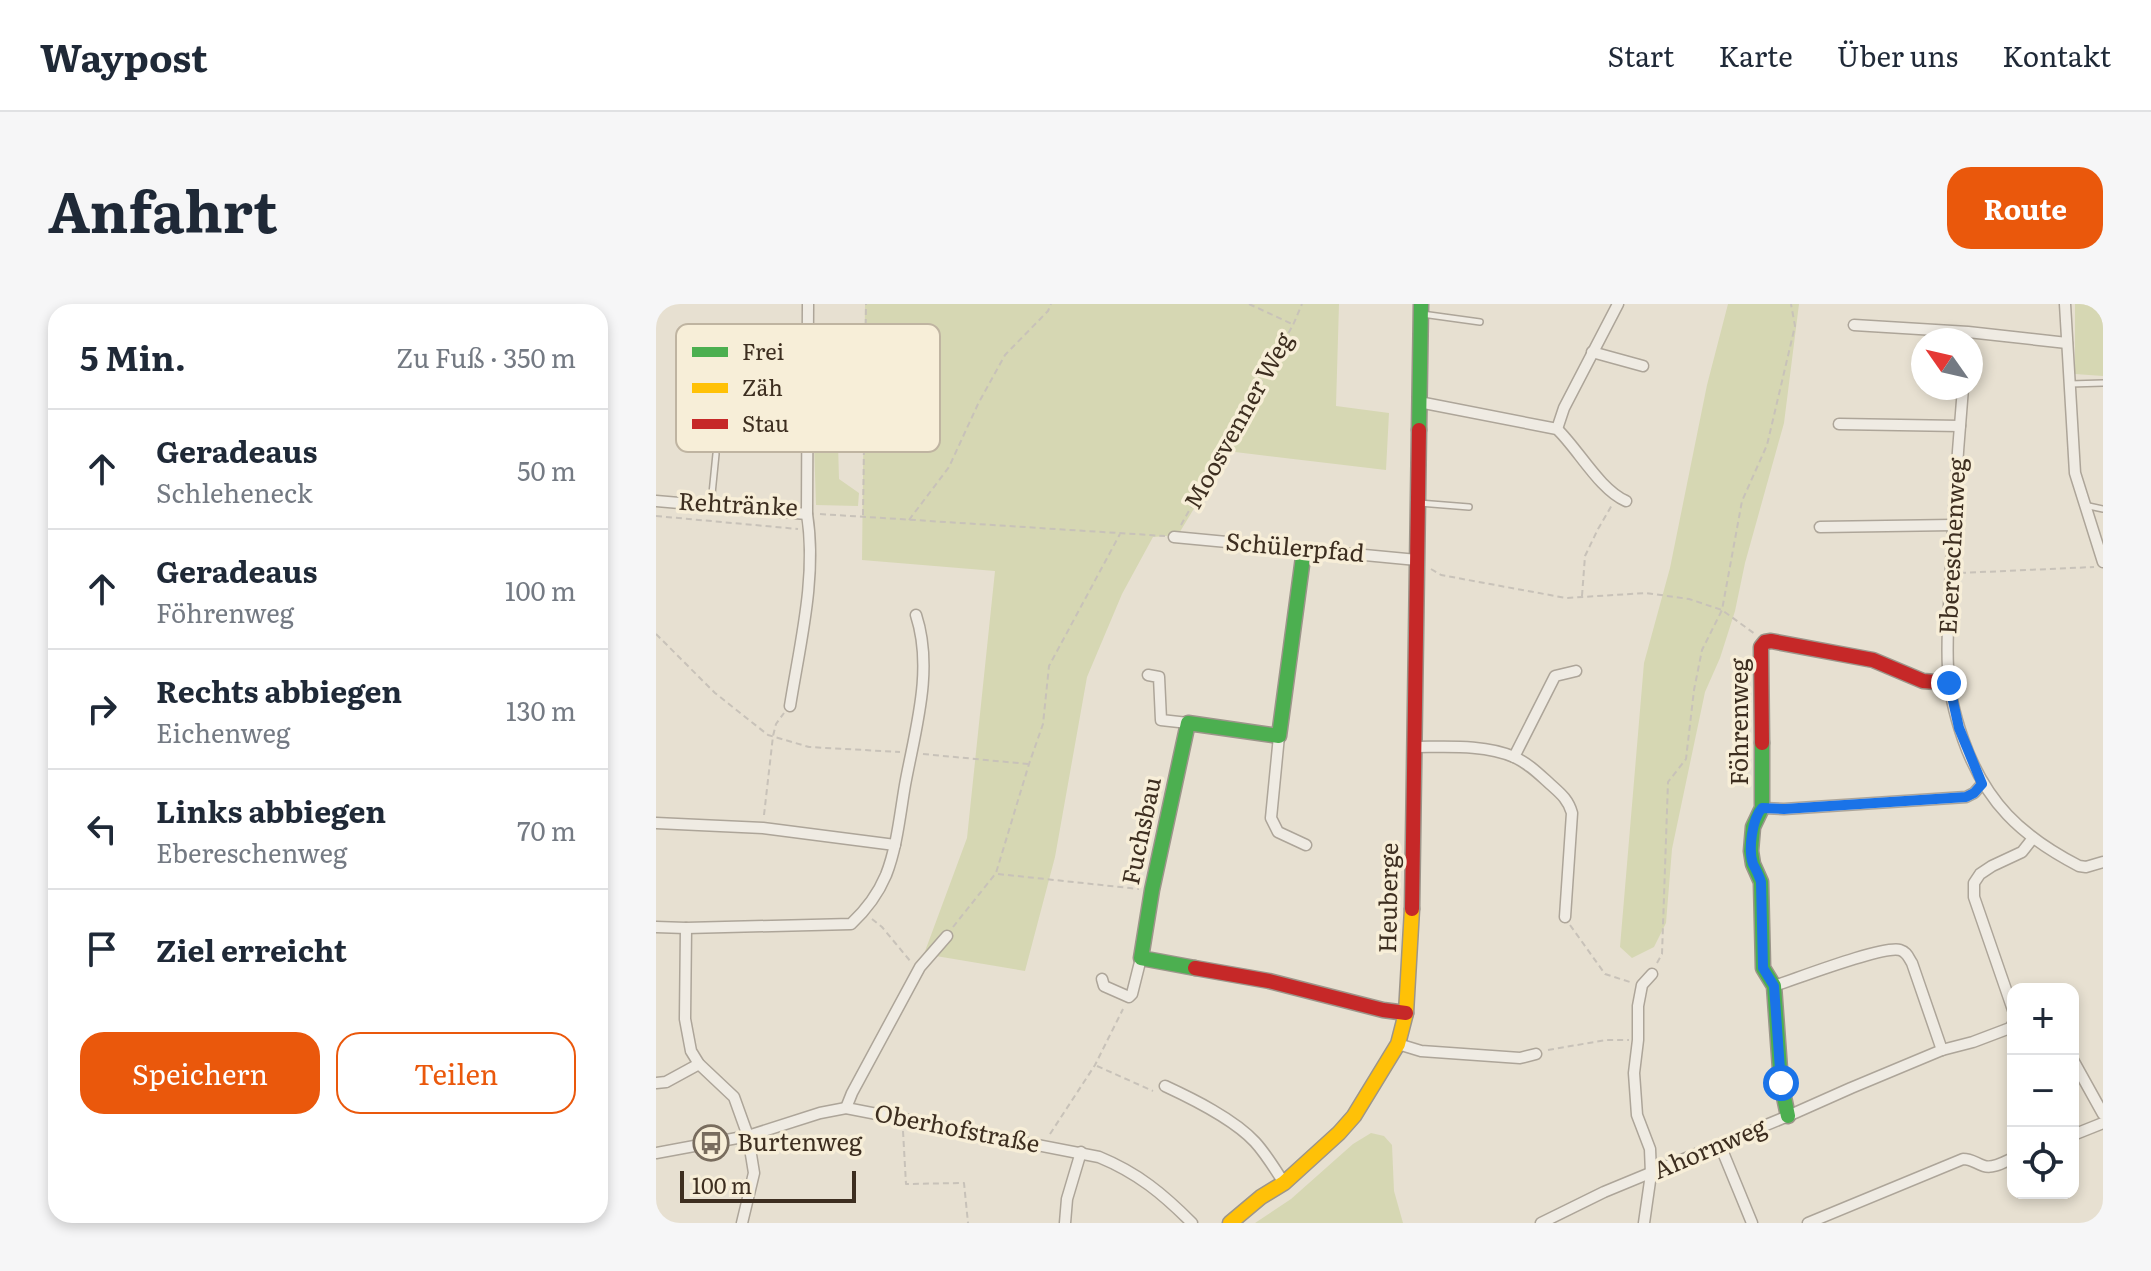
<!DOCTYPE html>
<html lang="de">
<meta charset="utf-8">
<style>
body{margin:0;font-family:Literata,serif;background:#f6f6f7;color:#1f2937}
.controls{position:absolute;right:24px;bottom:24px;display:grid;overflow:hidden;border-radius:16px;box-shadow:0 4px 12px #0003}
.controls button{width:72px;height:72px;display:grid;place-items:center;padding:0;border:0;border-bottom:2px solid #e0e1e3;background:#fff;color:#1f2937;font:40px sans-serif}
.compass{position:absolute;left:1255px;top:24px;width:72px;height:72px;border-radius:50%;background:#fff;box-shadow:0 4px 12px #0003;rotate:304deg}
.scale{position:absolute;left:24px;bottom:20px;width:176px;box-sizing:border-box;padding-left:8px;border:4px solid #3d2e20;border-top:0;font-size:22px;line-height:28px;white-space:nowrap;color:#3d2e20;-webkit-text-stroke:6px #f7eed8;paint-order:stroke}
.stop{position:absolute;width:24px;height:24px;margin:-18px;border:6px solid #1a73e8;border-radius:50%;background:#fff}
.stop.end{background:#1a73e8;border-color:#fff;box-shadow:0 2px 8px #0008}
.list{margin:0;padding:0;list-style:none}
h2{display:flex;justify-content:space-between;align-items:center;height:104px;margin:0;padding:0 32px;font-size:34px}
h2 small{font-size:26px;font-weight:400;color:#747a83}
.list li{display:grid;grid-template-columns:52px 1fr auto;gap:24px;align-items:center;box-sizing:border-box;height:120px;padding:0 32px;border-top:2px solid #e0e1e3}
.list b{display:block;font-size:30px;white-space:nowrap}
.list p{margin:0;font-size:26px;white-space:nowrap;color:#747a83}
.list em{font-size:26px;font-style:normal;color:#747a83}
.actions{display:flex;gap:16px;padding:24px 32px}
.actions a{flex:1;padding:18px 0;border:2px solid #ea580c;border-radius:24px;text-align:center;font-size:28px;color:#ea580c}
.actions .main{background:#ea580c;color:#fff}
.icon{flex:none;width:44px;height:44px;fill:none;stroke:currentColor;stroke-width:2;stroke-linecap:round;stroke-linejoin:round}
.map{position:relative;flex:none;width:1447px;height:919px;overflow:hidden;border-radius:24px}
header{display:flex;align-items:center;gap:48px;box-sizing:border-box;height:112px;padding:0 40px;background:#fff;border-bottom:2px solid #e0e1e3}
header strong{font-size:38px}
nav{display:flex;gap:44px;margin-inline-start:auto;font-size:28px}
.intro{display:flex;align-items:center;justify-content:space-between;box-sizing:border-box;height:192px;padding:0 48px}
h1{margin:0;font-size:56px}
.button{padding:20px 36px;border-radius:24px;background:#ea580c;color:#fff;font-size:28px;font-weight:700}
main{display:flex;gap:48px;padding:0 48px}
aside{flex:1;background:#fff;border-radius:24px;box-shadow:0 4px 12px #0003}
.map>svg:first-child{display:block}
</style>
<header>
<strong>Waypost</strong>
<nav><a>Start</a><a>Karte</a><a>Über uns</a><a>Kontakt</a></nav>
</header>
<div class="intro"><h1>Anfahrt</h1><a class="button">Route</a></div>
<main>
<aside>
<h2>5 Min.<small>Zu Fuß · 350 m</small></h2>
<ul class="list">
<li><svg class="icon" aria-label="ahead" viewBox="0 0 24 24"><path d="M12 20V5M6 11l6-6 6 6"/></svg><div><b>Geradeaus</b><p>Schleheneck</p></div><em>50 m</em></li>
<li><svg class="icon" aria-label="ahead" viewBox="0 0 24 24"><path d="M12 20V5M6 11l6-6 6 6"/></svg><div><b>Geradeaus</b><p>Föhrenweg</p></div><em>100 m</em></li>
<li><svg class="icon" aria-label="right" viewBox="0 0 24 24"><path d="M7 20v-9h11M14 6l5 5-5 5"/></svg><div><b>Rechts abbiegen</b><p>Eichenweg</p></div><em>130 m</em></li>
<li><svg class="icon" aria-label="left" viewBox="0 0 24 24"><path d="M17 20v-9H6M10 6l-5 5 5 5"/></svg><div><b>Links abbiegen</b><p>Ebereschenweg</p></div><em>70 m</em></li>
<li><svg class="icon" aria-label="arrive" viewBox="0 0 24 24"><path d="M6 21V4h12l-3 4 3 4H6"/></svg><div><b>Ziel erreicht</b></div></li>
</ul>
<div class="actions"><a class="main">Speichern</a><a>Teilen</a></div>
</aside>
<div class="map">
<svg width="1447" height="919" viewBox="0 0 1447 919">
<rect width="100%" height="100%" fill="#e7e0d1"/>
<g fill="#d6d7b3">
<path d="M209 0H683L680 102 733 109 730 166 579 148 571 150 522 231 497 233 466 290 431 373 399 553 369 667 268 650 311 534 339 267 206 256Z"/>
<path d="M1072 0H1143L1128 119 1089 259 1079 307 1064 354 1049 388 1016 545 1010 619 998 643 976 654 964 643 988 359 1014 264 1051 81Z"/>
<path d="M1419 0H1447V72L1419 70Z"/>
<path d="M158 139H182L183 175 203 189 202 202 160 201Z"/>
<path d="M715 829 728 832 736 841 738 887 747 919H599L635 895 697 840Z"/>
</g>
<g fill="none" stroke-linecap="round" stroke-linejoin="round">
<defs>
<g id="lane">
<path d="M766 10 824 18"/>
<path d="M1414 80 1447 79"/>
<path d="M763 199 813 203"/>
<path d="M55 200 60 150"/>
<path d="M1428 201 1447 205"/>
</g>
<g id="street">
<path d="M1409 0 1419 169 1447 258"/>
<path d="M1198 21 1312 28 1411 39"/>
<path d="M936 48 987 62"/>
<path d="M1307 84C1302 143 1298 202 1295 261 1294 295 1290 330 1292 364 1293 389 1299 412 1307 435 1329 498 1365 532 1423 562L1430 563 1447 558"/>
<path d="M763 98 901 125C922 145 944 186 970 197"/>
<path d="M1183 120 1304 122"/>
<path d="M901 125 908 104 962 0"/>
<path d="M0 197 151 210 152 0"/>
<path d="M1164 223 1297 221"/>
<path d="M518 233 761 256"/>
<path d="M492 371 503 373 505 416 532 419"/>
<path d="M134 402C144 339 161 273 151 210"/>
<path d="M623 432 615 514 622 528 650 541"/>
<path d="M758 443C790 443 829 440 858 453 872 459 883 470 894 480 904 489 912 495 916 509L909 613"/>
<path d="M858 453 899 372 920 367"/>
<path d="M1106 504 1128 505 1310 493 1318 489 1326 480"/>
<path d="M0 519 107 524 239 541"/>
<path d="M0 623 30 624 195 620C210 606 222 590 230 571 241 543 244 510 249 481 259 426 278 366 260 311"/>
<path d="M30 624 29 715 35 747 43 760 78 793 92 832 98 869 86 919"/>
<path d="M446 675 448 682 473 693 476 690 485 654"/>
<path d="M1118 682C1140 675 1227 641 1244 646 1251 648 1252 653 1256 659L1286 746"/>
<path d="M1357 706 1318 593V579L1324 570 1336 562 1366 548 1377 534"/>
<path d="M742 740 765 747 864 754 880 750"/>
<path d="M1417 756 1447 810"/>
<path d="M0 779 10 778 43 760"/>
<path d="M509 782C537 795 578 815 599 838 610 850 619 865 628 879"/>
<path d="M190 804 196 789 264 663 291 632"/>
<path d="M1417 831 1447 819"/>
<path d="M1064 841 1096 919"/>
<path d="M0 849 92 832 164 809 190 804 443 853C482 869 507 890 536 919"/>
<path d="M409 919 411 895 425 848"/>
<path d="M885 919 948 888 1132 812 1195 784 1286 746 1317 738 1354 724 1357 720"/>
<path d="M988 919 995 870 994 845 981 811 978 769 982 736V702L986 681 996 670"/>
<path d="M1152 919 1307 855C1316 855 1319 859 1328 862 1337 865 1348 858 1357 854"/>
</g>
<g id="fast">
<path d="M763 126 765 0"/>
<path d="M1106 439V504L1097 523 1095 547 1097 560 1105 578 1107 664 1118 682 1125 779 1132 812"/>
<path d="M539 664 485 654 496 586 532 419 623 432 648 246"/>
</g>
<path id="slow" d="M574 919 605 893 628 879 683 829 698 812 742 740 750 709 756 605"/>
<g id="jam">
<path d="M1106 439 1105 343 1109 338 1115 337 1217 356 1267 377 1293 379"/>
<path d="M756 605 763 126"/>
<path d="M539 664 613 677 727 706 750 709"/>
</g>
</defs>
<use href="#lane" stroke="#ada599" stroke-width="8"/>
<use href="#street" stroke="#ada599" stroke-width="13"/>
<use href="#fast" stroke="#9c958a" stroke-width="17"/>
<use href="#slow" stroke="#9c958a" stroke-width="17"/>
<use href="#jam" stroke="#9c958a" stroke-width="17"/>
<g stroke="#c8c2b9" stroke-width="2" stroke-dasharray="6 4" stroke-linecap="butt">
<path d="M593 0 636 20"/>
<path d="M164 210 509 232"/>
<path d="M207 211 210 0"/>
<path d="M0 212 142 225"/>
<path d="M253 216 293 163 322 100 349 51 392 7 395 0"/>
<path d="M525 221 637 21 646 0"/>
<path d="M775 265 785 271 910 294 990 289 1033 295 1066 306 1099 330"/>
<path d="M1304 269 1438 263"/>
<path d="M926 292 929 252 942 225 956 201"/>
<path d="M0 330 59 389 112 431 153 443 244 448"/>
<path d="M267 450 372 460"/>
<path d="M108 511 117 432 120 420 128 409"/>
<path d="M342 570 483 585"/>
<path d="M216 615 226 623 255 658"/>
<path d="M914 621 949 670 977 679"/>
<path d="M297 623 340 569 373 460 387 420 393 362 464 230"/>
<path d="M1001 659 1006 650 1012 478 1030 455 1038 386 1046 346 1066 306 1086 197 1111 141 1139 22 1135 0"/>
<path d="M892 746 950 736H973"/>
<path d="M441 762 497 787"/>
<path d="M247 827 250 880 308 879 312 919"/>
<path d="M394 830 439 761 467 705"/>
</g>
<use href="#lane" stroke="#efebe3" stroke-width="5"/>
<use href="#street" stroke="#efebe3" stroke-width="10"/>
<use href="#fast" stroke="#4caf50" stroke-width="14"/>
<use href="#slow" stroke="#ffc107" stroke-width="14"/>
<use href="#jam" stroke="#c62828" stroke-width="14"/>
</g>
<g fill="none" stroke-linecap="round" stroke-linejoin="round">
<path stroke="#1a73e8" stroke-width="10" d="M1125 779 1118 682 1107 664 1105 578C1103 571 1100 566 1097 560 1092 546 1096 515 1106 504L1128 505 1310 493 1318 489 1326 480 1303 424 1293 379"/>
</g>
<defs>
<symbol id="bus-ring" viewBox="-11 -11 22 22"><circle r="9.5" fill="#f7eed8" stroke="#786c5e" stroke-width="1.5"/><path d="M-5-6H5V4H4V6H2V4H-2V6H-4V4H-5ZM-3.5-4V0h7V-4ZM-3.5 1.2v1.5H-2V1.2ZM2 1.2v1.5H3.5V1.2Z" fill="#786c5e"/></symbol>
</defs>
<g fill-rule="evenodd">
<use href="#bus-ring" x="35" y="819" width="40" height="40"/>
</g>
<g text-anchor="middle" stroke-width="7" stroke-linejoin="round" paint-order="stroke">
<g font-size="24" fill="#3d2e20" stroke="#f7eed8">
<text transform="translate(583 117) rotate(-61)" y="8">Moosvenner Weg</text>
<text transform="translate(82 201) rotate(3)" y="8">Rehtränke</text>
<text transform="translate(1297 242) rotate(-87)" y="8">Ebereschenweg</text>
<text transform="translate(639 244) rotate(5)" y="8">Schülerpfad</text>
<text transform="translate(1084 418) rotate(-90)" y="8">Föhrenweg</text>
<text transform="translate(486 527) rotate(-78)" y="8">Fuchsbau</text>
<text transform="translate(733 594) rotate(-89)" y="8">Heuberge</text>
<text transform="translate(301 825) rotate(11)" y="8">Oberhofstraße</text>
<text transform="translate(1054 845) rotate(-23)" y="8">Ahornweg</text>
</g>
<g font-size="24" fill="#3d2e20" stroke="#f7eed8" text-anchor="start">
<text x="81" y="847">Burtenweg</text>
</g>
</g>
<rect x="20" y="20" width="264" height="128" rx="12" fill="#f7eed8" stroke="#bfb4a1" stroke-width="2"/>
<rect x="36" y="43" width="36" height="10" fill="#4caf50"/>
<rect x="36" y="79" width="36" height="10" fill="#ffc107"/>
<rect x="36" y="115" width="36" height="10" fill="#c62828"/>
<g font-size="22" fill="#3d2e20">
<text x="86" y="56">Frei</text>
<text x="86" y="92">Zäh</text>
<text x="86" y="128">Stau</text>
</g>
</svg>
<div class="controls">
<button>+</button>
<button>−</button>
<button><svg class="icon" aria-label="locate" viewBox="0 0 24 24"><circle cx="12" cy="12" r="6"/><path d="M12 2v4M12 18v4M2 12h4M18 12h4"/></svg></button>
</div>
<svg class="compass" viewBox="-18 -18 36 36"><path d="M0-13l5 13h-10z" fill="#e53935"/><path d="M0 13l5-13h-10z" fill="#747a83"/></svg>
<div class="scale">100 m</div>
<div class="stop" style="left:1125px;top:779px"></div>
<div class="stop end" style="left:1293px;top:379px"></div>
</div>
</main>
